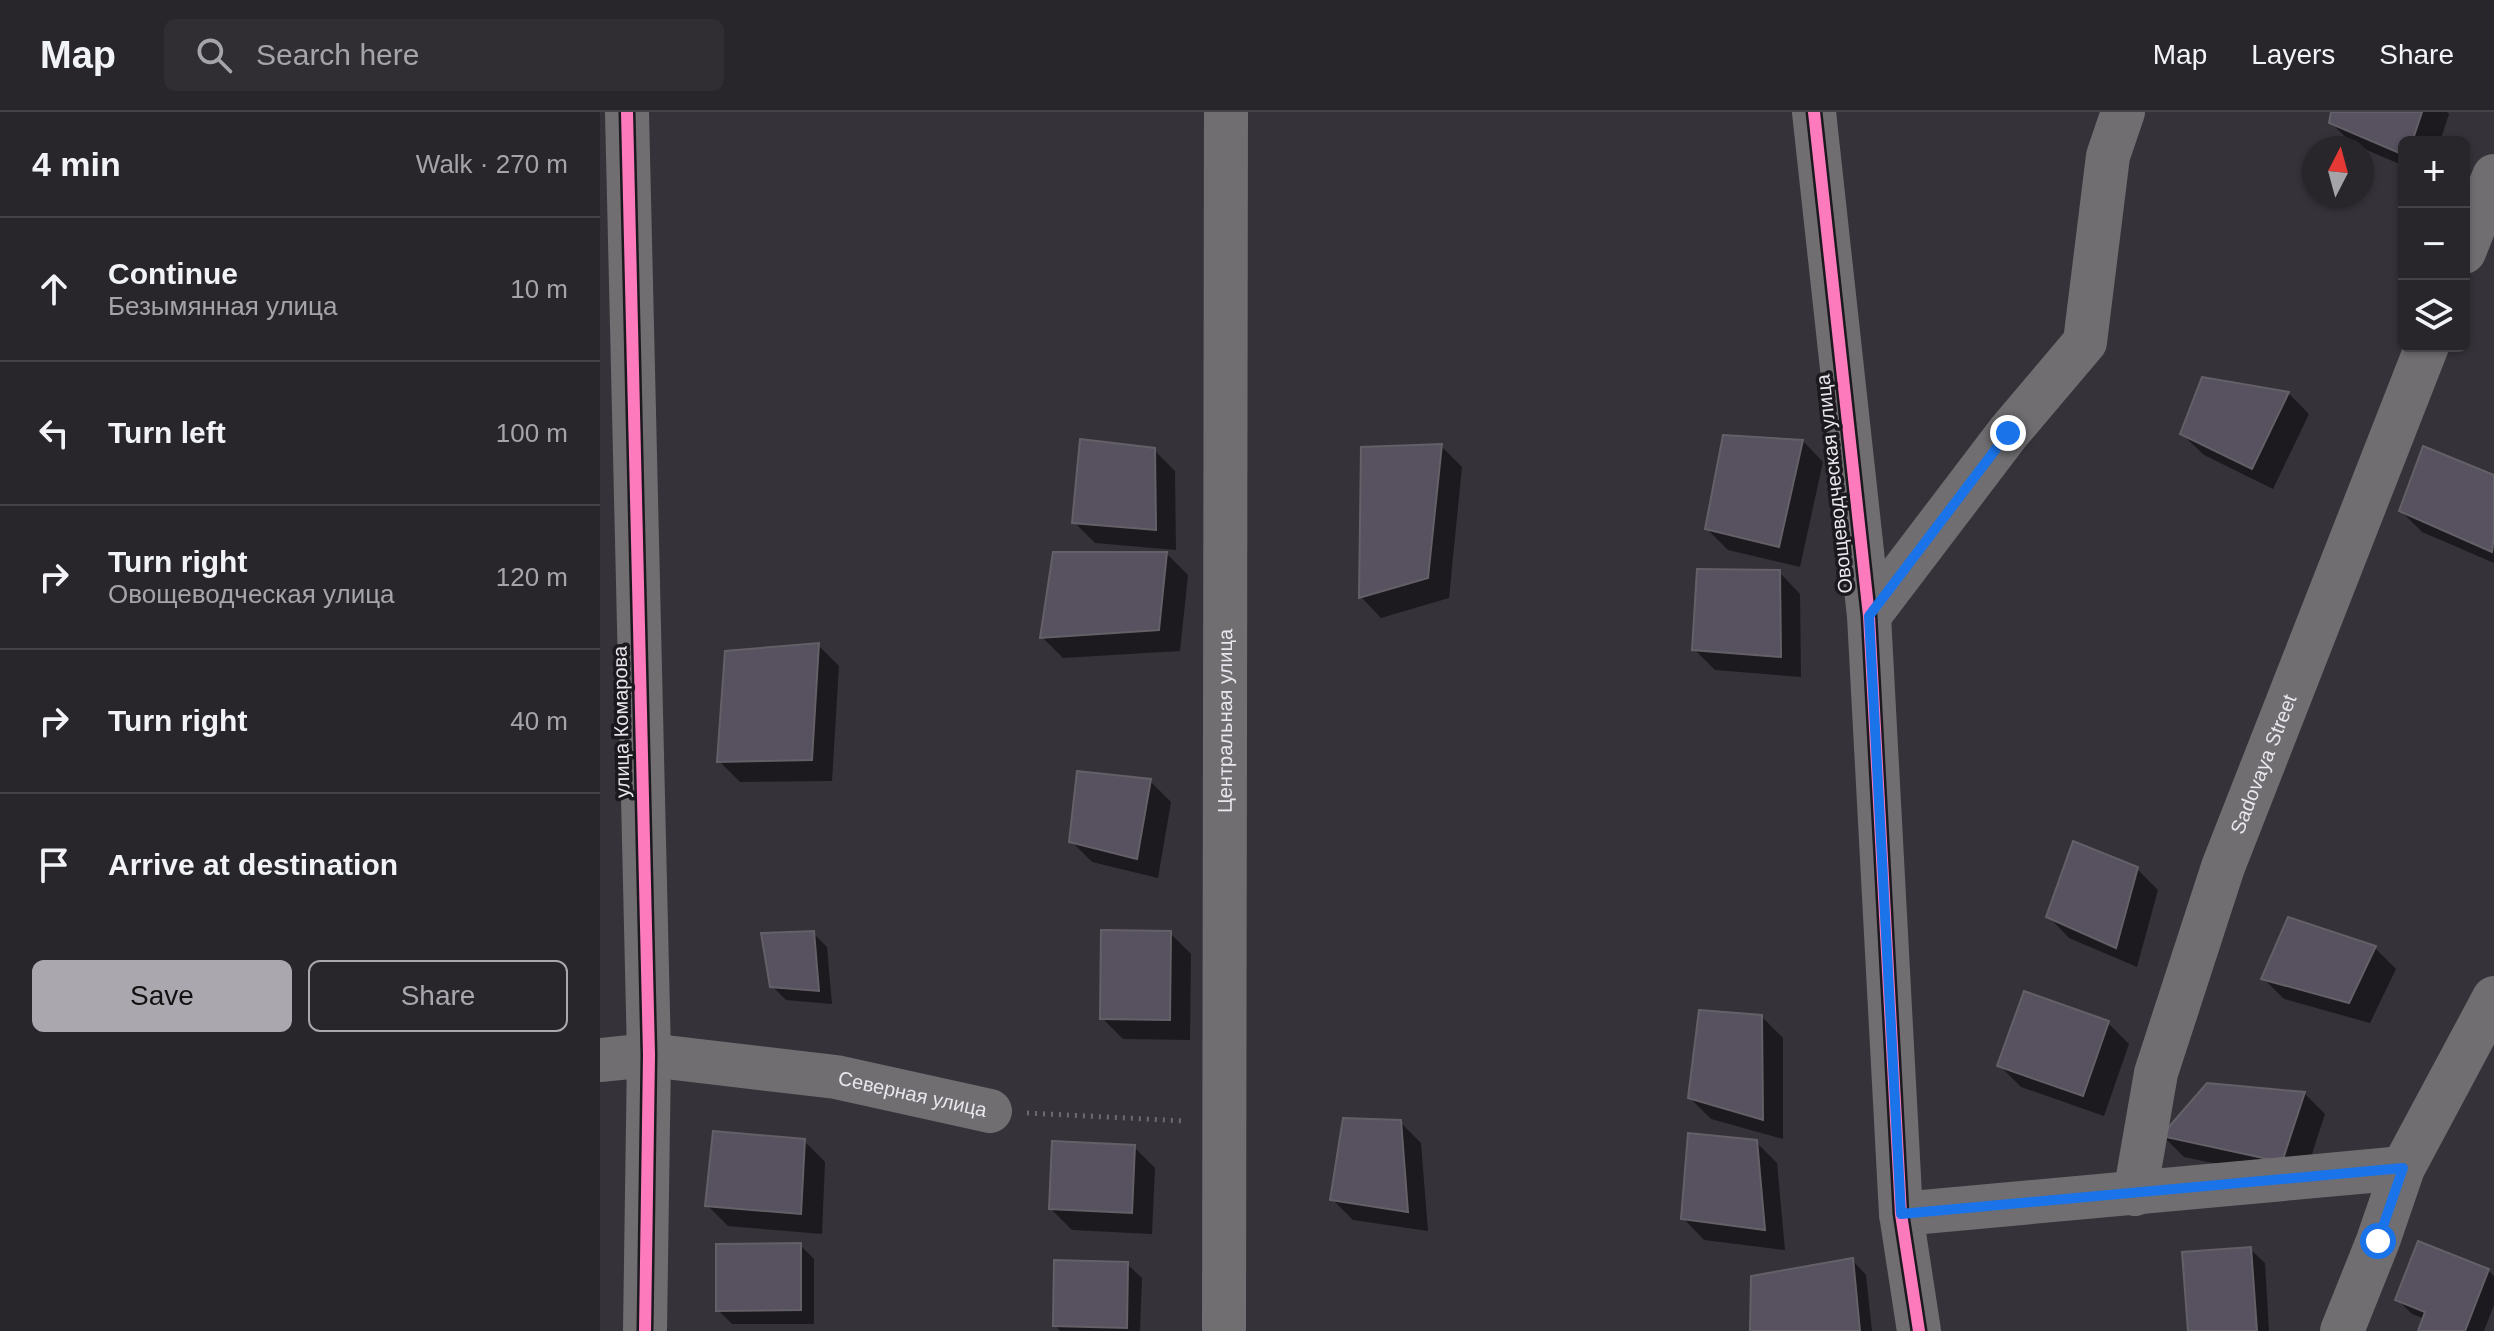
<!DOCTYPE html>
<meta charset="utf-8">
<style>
body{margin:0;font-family:Helvetica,sans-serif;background:#302e33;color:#f1f3f6}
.controls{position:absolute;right:24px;top:24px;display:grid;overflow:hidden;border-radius:12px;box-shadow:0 2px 6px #0004}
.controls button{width:72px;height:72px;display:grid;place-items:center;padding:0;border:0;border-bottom:2px solid #444347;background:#28262b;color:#f1f3f6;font:40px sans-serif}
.compass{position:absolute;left:1702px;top:24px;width:72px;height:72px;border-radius:50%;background:#28262b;box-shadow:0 2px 6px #0004;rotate:6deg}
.stop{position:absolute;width:24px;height:24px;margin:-18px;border:6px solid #1a73e8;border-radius:50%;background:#fff}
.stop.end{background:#1a73e8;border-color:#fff;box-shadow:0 2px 8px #0008}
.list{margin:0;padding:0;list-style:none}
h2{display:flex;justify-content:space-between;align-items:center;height:104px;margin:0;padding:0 32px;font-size:34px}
h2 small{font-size:26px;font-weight:400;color:#a5a5a9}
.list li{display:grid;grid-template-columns:52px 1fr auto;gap:24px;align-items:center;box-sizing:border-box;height:144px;padding:0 32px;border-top:2px solid #444347}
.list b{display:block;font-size:30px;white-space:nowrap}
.list p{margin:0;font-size:26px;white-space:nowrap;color:#a5a5a9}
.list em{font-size:26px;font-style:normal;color:#a5a5a9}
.actions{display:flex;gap:16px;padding:24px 32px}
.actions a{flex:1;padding:18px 0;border:2px solid #aaa7af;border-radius:12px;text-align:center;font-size:28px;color:#aaa7af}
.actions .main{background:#aaa7af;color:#111}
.icon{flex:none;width:44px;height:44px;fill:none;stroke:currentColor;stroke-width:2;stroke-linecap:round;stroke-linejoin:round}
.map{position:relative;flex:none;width:1894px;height:1219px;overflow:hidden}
header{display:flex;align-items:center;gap:48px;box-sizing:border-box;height:112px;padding:0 40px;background:#28262b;border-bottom:2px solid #444347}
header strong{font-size:38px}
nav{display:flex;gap:44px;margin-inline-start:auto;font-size:28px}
.search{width:560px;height:72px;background:#302e33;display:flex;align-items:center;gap:20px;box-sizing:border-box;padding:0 28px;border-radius:12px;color:#a5a5a9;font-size:30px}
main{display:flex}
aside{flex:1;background:#28262b}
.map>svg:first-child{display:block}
</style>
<header>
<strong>Map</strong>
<div class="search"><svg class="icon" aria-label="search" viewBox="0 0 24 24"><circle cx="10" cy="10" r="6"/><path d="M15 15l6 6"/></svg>Search here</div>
<nav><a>Map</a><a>Layers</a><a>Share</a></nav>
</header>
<main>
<aside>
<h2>4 min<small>Walk · 270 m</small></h2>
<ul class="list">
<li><svg class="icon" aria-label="ahead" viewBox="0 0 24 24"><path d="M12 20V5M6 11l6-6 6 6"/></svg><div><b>Continue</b><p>Безымянная улица</p></div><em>10 m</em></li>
<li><svg class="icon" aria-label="left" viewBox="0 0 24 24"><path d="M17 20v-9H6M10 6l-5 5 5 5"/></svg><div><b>Turn left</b></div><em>100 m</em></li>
<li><svg class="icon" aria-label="right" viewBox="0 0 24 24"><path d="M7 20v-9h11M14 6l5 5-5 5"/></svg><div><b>Turn right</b><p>Овощеводческая улица</p></div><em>120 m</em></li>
<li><svg class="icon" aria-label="right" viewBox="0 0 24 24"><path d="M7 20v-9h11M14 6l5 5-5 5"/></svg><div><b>Turn right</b></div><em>40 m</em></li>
<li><svg class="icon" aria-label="arrive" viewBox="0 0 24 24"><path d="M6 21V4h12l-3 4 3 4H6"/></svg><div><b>Arrive at destination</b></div></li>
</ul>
<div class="actions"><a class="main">Save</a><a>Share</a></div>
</aside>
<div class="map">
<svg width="1894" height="1219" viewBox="0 0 1894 1219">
<rect width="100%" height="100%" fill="#353239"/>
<g fill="#0007">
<path d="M1733 0H1847L1849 2 1840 30H1804V54L1753 32 1731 11Z"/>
<path d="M1688 281 1709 302 1673 377 1604 343 1582 322Z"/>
<path d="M1203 329 1223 350 1200 455 1128 438 1107 417Z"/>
<path d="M841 334 862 355 849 486 781 506 761 485Z"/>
<path d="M554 338 575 359 576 438 495 431 474 410Z"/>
<path d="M1894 365V451L1822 420 1801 399Z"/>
<path d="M567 442 588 463 580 539 463 546 442 525Z"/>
<path d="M1179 460 1200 482 1201 565 1115 558 1094 537Z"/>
<path d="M218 533 239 554 232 669 140 670 119 649Z"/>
<path d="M550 669 571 690 558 766 492 750 471 729Z"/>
<path d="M1537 757 1558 778 1537 855 1469 826 1448 804Z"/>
<path d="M1690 808 1775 836 1796 857 1770 911 1684 887 1663 866Z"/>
<path d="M213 821 227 835 232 892 186 888 172 874Z"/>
<path d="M570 821 591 842 590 928 523 927 502 906Z"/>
<path d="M1162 905 1183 926V1027L1111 1007 1090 986Z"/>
<path d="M1508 911 1529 932 1504 1004 1421 975 1400 954Z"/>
<path d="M1704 981 1725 1002 1703 1070 1584 1045 1563 1024Z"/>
<path d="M800 1010 821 1031 828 1119 753 1108 732 1087Z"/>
<path d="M204 1029 225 1050 222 1122 128 1114 107 1093Z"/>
<path d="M1156 1030 1177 1051 1185 1138 1104 1128 1083 1106Z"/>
<path d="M534 1035 555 1056 552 1122 472 1118 451 1097Z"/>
<path d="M200 1133 214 1147V1212H132L118 1198Z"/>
<path d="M1650 1137 1665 1151 1669 1219H1590Z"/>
<path d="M1252 1148 1266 1163 1272 1219H1152Z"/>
<path d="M527 1152 542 1166 540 1219H460L455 1213Z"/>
<path d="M1888 1158 1894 1164V1193L1884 1219H1820L1825 1207 1812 1202 1798 1188Z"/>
</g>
<g fill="#575160" stroke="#636167" stroke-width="2">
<path d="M1731 0H1822L1812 30H1804V43L1729 11Z"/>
<path d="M1602 265 1689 280 1652 357 1580 322Z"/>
<path d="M1123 323 1203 328 1179 435 1105 417Z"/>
<path d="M480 327 555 336 556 418 472 411Z"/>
<path d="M842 332 828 466 759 486 761 335Z"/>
<path d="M1823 334 1894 363V424L1892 440 1799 399Z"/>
<path d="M453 440H567L559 518 440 526Z"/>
<path d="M1097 457 1180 458 1181 545 1092 538Z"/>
<path d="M219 531 212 648 117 650 125 539Z"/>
<path d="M477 659 551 667 537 747 469 730Z"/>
<path d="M1473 729 1538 755 1516 836 1446 805Z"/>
<path d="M1688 805 1776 834 1749 891 1661 867Z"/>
<path d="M501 818 571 819 570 908 500 907Z"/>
<path d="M214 819 219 879 170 875 161 821Z"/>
<path d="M1424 879 1509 909 1483 984 1397 954Z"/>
<path d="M1099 898 1162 903 1163 1008 1088 986Z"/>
<path d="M1607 971 1705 980 1682 1050 1561 1024Z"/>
<path d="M743 1006 801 1008 808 1100 730 1088Z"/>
<path d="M113 1019 205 1027 201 1102 105 1094Z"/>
<path d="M1088 1021 1157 1028 1165 1118 1081 1107Z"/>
<path d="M452 1029 535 1033 532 1101 449 1097Z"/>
<path d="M1818 1129 1889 1157 1865 1219H1818L1825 1200 1795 1188Z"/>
<path d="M201 1131V1198L116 1199V1132Z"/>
<path d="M1651 1135 1657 1219H1588L1582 1140Z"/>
<path d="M1253 1146 1260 1219H1150L1151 1164Z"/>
<path d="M454 1148 528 1150 527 1216 453 1214Z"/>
</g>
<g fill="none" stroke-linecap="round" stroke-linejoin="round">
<path stroke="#6c6b6f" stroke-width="5" stroke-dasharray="2 6" stroke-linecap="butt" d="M427 1001 585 1009"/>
<g stroke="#706e71" stroke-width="44">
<path d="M27 0 49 943 45 1219"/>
<path d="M1214 0 1269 504 1301 1102 1319 1219"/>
<path d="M1864 140 1894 64"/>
<path d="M1269 504 1408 321 1485 230 1508 44 1523 0"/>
<path id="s1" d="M0 948 49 943 236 965 390 999"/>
<path id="s2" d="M1535 1082 1556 961 1623 755 1827 234"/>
<path d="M1301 1102 1803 1056"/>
<path id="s3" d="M624 1219 626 0"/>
<path d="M1742 1219 1778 1129 1803 1056 1894 886"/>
</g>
<defs>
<g id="cycleway">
<path d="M27 0 49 943 45 1219"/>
<path d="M1214 0 1269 504 1301 1102 1319 1219"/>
</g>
</defs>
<use href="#cycleway" stroke="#1b191e" stroke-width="17"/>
<use href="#cycleway" stroke="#fd7abc" stroke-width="12"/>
</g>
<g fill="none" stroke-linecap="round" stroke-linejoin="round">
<path stroke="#1a73e8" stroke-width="10" d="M1408 321 1269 504 1301 1102 1803 1056 1778 1129"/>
</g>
<g text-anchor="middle" stroke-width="7" stroke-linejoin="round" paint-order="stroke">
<g font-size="20" fill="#e9e6ee" stroke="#1b191e">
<text transform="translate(1234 372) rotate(-96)" y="7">Овощеводческая улица</text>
<text transform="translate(21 610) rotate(-91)" y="7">улица Комарова</text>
<text dy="7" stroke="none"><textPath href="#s3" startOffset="610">Центральная улица</textPath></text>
<text dy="7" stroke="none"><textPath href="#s2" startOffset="450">Sadovaya Street</textPath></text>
<text dy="7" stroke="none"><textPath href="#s1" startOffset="316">Северная улица</textPath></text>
</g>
</g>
</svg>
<div class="controls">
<button>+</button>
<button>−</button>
<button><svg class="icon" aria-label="layers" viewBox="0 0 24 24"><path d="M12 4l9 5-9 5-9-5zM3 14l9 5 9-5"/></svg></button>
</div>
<svg class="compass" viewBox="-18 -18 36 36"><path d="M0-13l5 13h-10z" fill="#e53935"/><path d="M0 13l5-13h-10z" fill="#a5a5a9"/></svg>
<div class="stop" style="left:1778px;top:1129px"></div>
<div class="stop end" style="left:1408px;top:321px"></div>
</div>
</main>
